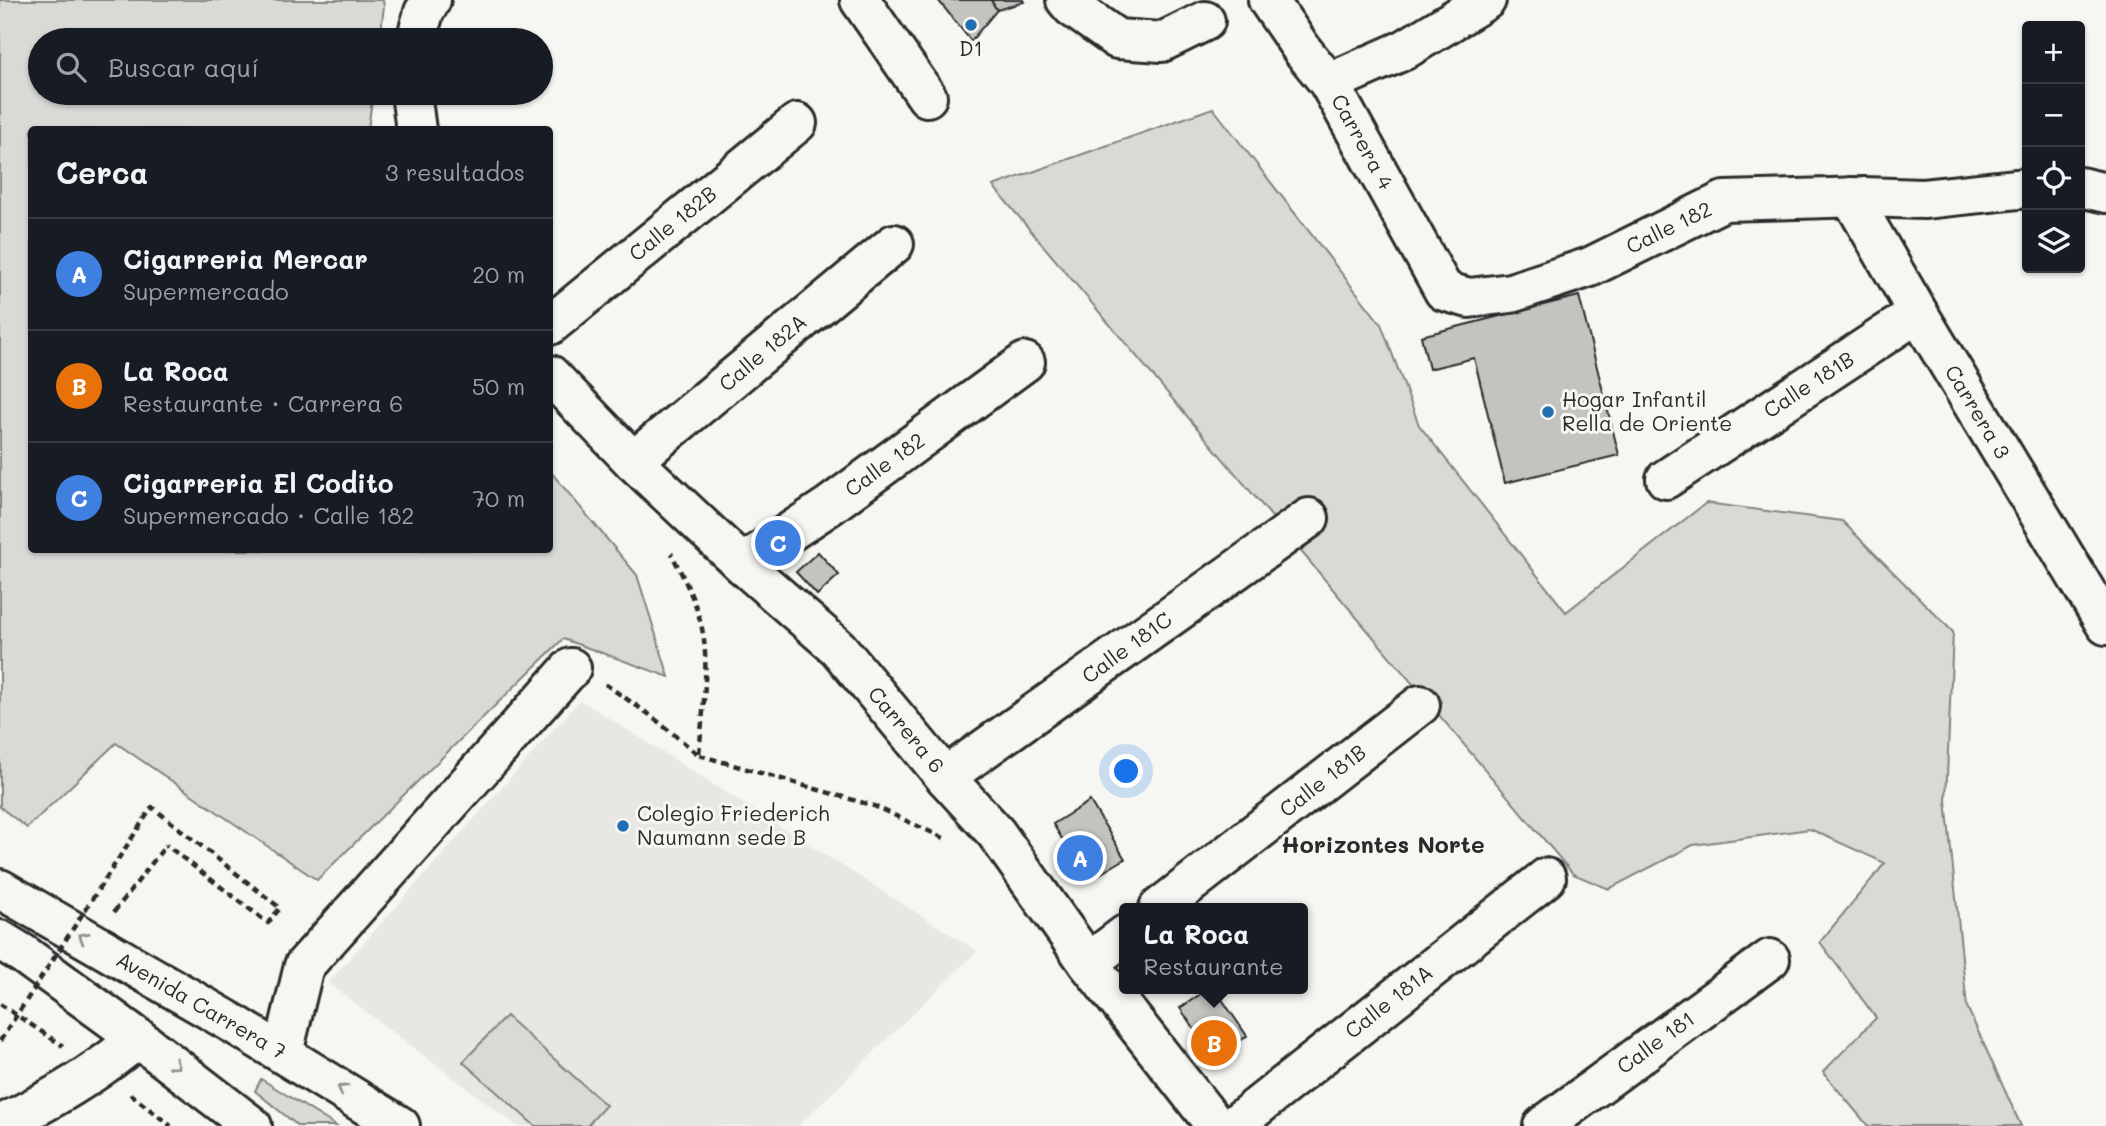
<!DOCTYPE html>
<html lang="es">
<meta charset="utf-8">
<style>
body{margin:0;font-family:Mali,sans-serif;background:#242831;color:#f1f3f6}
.controls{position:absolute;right:21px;top:21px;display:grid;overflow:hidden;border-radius:7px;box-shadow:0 2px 5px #0004}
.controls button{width:63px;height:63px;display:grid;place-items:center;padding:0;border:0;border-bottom:2px solid #363941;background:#171b24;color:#f1f3f6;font:35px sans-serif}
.you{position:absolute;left:1127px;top:772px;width:24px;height:24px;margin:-18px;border:5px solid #fff;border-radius:50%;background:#1a73e8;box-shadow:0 0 0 10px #1a73e833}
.badge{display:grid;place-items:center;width:46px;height:46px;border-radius:50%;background:#0b8043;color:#fff;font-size:23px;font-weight:700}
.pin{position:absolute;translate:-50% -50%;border:4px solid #fff;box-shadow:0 2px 7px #0006}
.popup{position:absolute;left:1119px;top:903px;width:189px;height:91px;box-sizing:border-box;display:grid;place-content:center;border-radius:7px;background:#171b24;filter:drop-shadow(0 2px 5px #0005);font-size:23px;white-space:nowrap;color:#9ea1a6}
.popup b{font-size:26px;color:#f1f3f6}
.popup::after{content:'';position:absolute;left:50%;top:100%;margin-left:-14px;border:14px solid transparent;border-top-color:#171b24}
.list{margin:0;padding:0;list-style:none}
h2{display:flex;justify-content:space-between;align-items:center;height:91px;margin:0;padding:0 28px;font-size:30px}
h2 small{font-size:23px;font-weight:400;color:#9ea1a6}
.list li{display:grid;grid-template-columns:46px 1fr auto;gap:21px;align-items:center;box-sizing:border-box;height:112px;padding:0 28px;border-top:2px solid #363941}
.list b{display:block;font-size:26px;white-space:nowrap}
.list p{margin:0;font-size:23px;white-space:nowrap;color:#9ea1a6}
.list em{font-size:23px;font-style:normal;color:#9ea1a6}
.icon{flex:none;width:38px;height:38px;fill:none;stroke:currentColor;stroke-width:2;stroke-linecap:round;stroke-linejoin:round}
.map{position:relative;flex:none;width:2106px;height:1126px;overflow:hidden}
.search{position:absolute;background:#171b24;box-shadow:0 2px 5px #0004;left:28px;top:28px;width:525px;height:77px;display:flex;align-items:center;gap:18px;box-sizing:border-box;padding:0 24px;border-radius:38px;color:#9ea1a6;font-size:26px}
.panel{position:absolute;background:#171b24;box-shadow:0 2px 5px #0004;left:28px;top:126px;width:525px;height:427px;border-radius:7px}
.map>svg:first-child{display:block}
</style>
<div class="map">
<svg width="2106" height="1126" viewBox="0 0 2106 1126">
<rect width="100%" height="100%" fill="#f6f6f2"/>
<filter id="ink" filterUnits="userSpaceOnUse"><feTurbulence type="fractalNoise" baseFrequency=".0143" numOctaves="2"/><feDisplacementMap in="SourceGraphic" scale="14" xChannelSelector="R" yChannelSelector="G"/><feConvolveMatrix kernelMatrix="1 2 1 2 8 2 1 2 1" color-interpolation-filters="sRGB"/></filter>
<g filter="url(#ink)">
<path fill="#e7e7e3" d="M580 700 977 951 798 1126H517L328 983Z"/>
<g fill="#d9d9d5" stroke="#828280" stroke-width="2">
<path d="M0 0H383L384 6 380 40H40V93H373L368 129 32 130V550H550V471L637 575 669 677 563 639 317 880 116 743 27 828 0 807Z"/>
<path d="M1213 108 1381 324 1419 425 1566 612 1706 503 1842 521 1953 632 1946 800 1967 1007 2021 1126H1868L1823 1072 1876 1018 1820 942 1885 863 1810 829 1693 845 1609 889 1573 874 993 186Z"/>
<path d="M506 1016 606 1105 587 1126H535L463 1062Z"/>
<path d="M261 1079 336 1126H298L255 1091Z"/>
</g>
<g fill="#c3c3c0" stroke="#2b2b2b" stroke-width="2">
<path d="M938 0H991L997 10 971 41Z"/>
<path d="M991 0H1023L1024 2 997 10Z"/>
<path d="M1579 296 1619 455 1505 483 1474 358 1429 369 1421 336Z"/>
<path d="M818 552 839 575 817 595 796 572Z"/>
<path d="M1090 801 1125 859 1088 881 1053 824Z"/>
<path d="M1208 989H1215L1247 1036 1214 1059 1180 1008Z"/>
</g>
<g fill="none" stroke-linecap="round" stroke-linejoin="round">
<defs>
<g id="minor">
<path d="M860 0 927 97"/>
<path d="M1066 0 1072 7 1117 39 1162 42 1205 21"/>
<path d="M1268 0 1303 51 1329 83 1444 291 1469 298 1511 293 1590 267 1724 201 1864 197 1923 199 2027 188"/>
<path d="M416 40 424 12 431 0"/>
<path d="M1329 83 1404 50 1486 0"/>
<path d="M411 93 416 130"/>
<path d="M2080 187 2106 193"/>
<path d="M1851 197 1918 313 2106 625"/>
<path d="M550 325 797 123"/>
<path d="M550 375 633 461 742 564 838 648 945 777 996 833 1088 963 1216 1126"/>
<path d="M633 461 894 244"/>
<path d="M1666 479 1918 313"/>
<path d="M742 564 829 506 1025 362"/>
<path d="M945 777 1309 518"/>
<path d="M1159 908 1420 705"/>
<path d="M1088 963 1125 935"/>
<path d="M283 1053 304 966 571 668"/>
<path d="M0 1125C50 1101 96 1074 138 1038"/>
<path d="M1233 1126 1546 878"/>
<path d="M1543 1126 1770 959"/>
</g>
<g id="major">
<path d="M0 889 234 1024 400 1126"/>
<path d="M0 940 23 954 138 1038 252 1126"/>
</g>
</defs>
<use href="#minor" stroke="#2b2b2b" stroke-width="44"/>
<use href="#major" stroke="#2b2b2b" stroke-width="44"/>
<g stroke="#2b2b2b" stroke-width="4.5" stroke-dasharray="7 5" stroke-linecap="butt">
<path d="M605 684 650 715 699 755C702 718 708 677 704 640 700 609 685 580 671 553"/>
<path d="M699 755 874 806 946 839"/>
<path d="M114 912 166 845"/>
<path d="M0 1004 63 1046"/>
<path d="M130 1094 171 1126"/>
</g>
<use href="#minor" stroke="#f6f6f2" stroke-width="38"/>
<use href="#major" stroke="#f6f6f2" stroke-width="38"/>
<path stroke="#2b2b2b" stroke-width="4.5" stroke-dasharray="7 5" stroke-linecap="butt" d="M0 1041 152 807 280 908 268 923 166 845"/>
</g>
<defs><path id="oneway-chevron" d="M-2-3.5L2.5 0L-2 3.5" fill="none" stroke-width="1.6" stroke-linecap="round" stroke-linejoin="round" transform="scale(1.75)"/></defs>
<g stroke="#90908e">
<use href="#oneway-chevron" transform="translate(83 937) rotate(-150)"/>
<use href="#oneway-chevron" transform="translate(175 1065) rotate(37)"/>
<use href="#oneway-chevron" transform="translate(342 1089) rotate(-149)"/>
</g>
</g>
<g fill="#1f6fb2" stroke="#f6f6f2" stroke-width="2.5">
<circle cx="971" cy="25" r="7"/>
<circle cx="1548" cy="412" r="7"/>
<circle cx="623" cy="826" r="7"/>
</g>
<g text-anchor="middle" stroke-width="6" stroke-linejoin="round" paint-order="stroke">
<g font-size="21" fill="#2b2b2b" stroke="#f6f6f2" text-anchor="start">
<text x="971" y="56" text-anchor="middle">D1</text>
<text x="1562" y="407">Hogar Infantil<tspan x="1562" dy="24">Rella de Oriente</tspan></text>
<text x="637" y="821">Colegio Friederich<tspan x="637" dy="24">Naumann sede B</tspan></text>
</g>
<g font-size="21" fill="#2b2b2b" stroke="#f6f6f2">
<text transform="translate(1362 142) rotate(61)" y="7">Carrera 4</text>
<text transform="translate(673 224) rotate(-39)" y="7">Calle 182B</text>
<text transform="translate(1669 228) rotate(-26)" y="7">Calle 182</text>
<text transform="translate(763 353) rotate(-40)" y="7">Calle 182A</text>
<text transform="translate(1809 385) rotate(-33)" y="7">Calle 181B</text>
<text transform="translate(1977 412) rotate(59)" y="7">Carrera 3</text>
<text transform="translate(885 465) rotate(-36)" y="7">Calle 182</text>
<text transform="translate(1127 648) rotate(-36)" y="7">Calle 181C</text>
<text transform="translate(906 730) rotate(50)" y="7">Carrera 6</text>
<text transform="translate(1323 781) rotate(-38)" y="7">Calle 181B</text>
<text transform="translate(1389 1002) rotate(-38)" y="7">Calle 181A</text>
<text transform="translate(201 1006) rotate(30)" y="7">Avenida Carrera 7</text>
<text transform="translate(1656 1043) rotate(-36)" y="7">Calle 181</text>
</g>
<g font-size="23" font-weight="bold" fill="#2b2b2b" stroke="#f6f6f2">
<text x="1383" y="853">Horizontes Norte</text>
</g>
</g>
</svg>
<div class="controls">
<button>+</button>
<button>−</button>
<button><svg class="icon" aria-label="locate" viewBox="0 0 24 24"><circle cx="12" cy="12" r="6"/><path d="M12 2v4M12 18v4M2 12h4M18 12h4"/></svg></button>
<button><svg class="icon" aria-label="layers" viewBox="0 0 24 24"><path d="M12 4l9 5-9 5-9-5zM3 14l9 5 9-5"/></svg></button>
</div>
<div class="you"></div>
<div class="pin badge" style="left:1080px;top:858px;background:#3f7fe0">A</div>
<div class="pin badge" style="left:1214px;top:1043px;background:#e8710a">B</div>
<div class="popup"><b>La Roca</b>Restaurante</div>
<div class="pin badge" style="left:778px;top:543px;background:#3f7fe0">C</div>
<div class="search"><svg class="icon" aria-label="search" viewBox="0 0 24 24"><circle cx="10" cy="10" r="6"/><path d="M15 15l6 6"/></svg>Buscar aquí</div>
<section class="panel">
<h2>Cerca<small>3 resultados</small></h2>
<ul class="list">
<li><span class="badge" style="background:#3f7fe0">A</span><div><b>Cigarreria Mercar</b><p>Supermercado</p></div><em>20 m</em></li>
<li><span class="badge" style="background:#e8710a">B</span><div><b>La Roca</b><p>Restaurante · Carrera 6</p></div><em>50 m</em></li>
<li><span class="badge" style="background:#3f7fe0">C</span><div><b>Cigarreria El Codito</b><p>Supermercado · Calle 182</p></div><em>70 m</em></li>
</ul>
</section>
</div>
